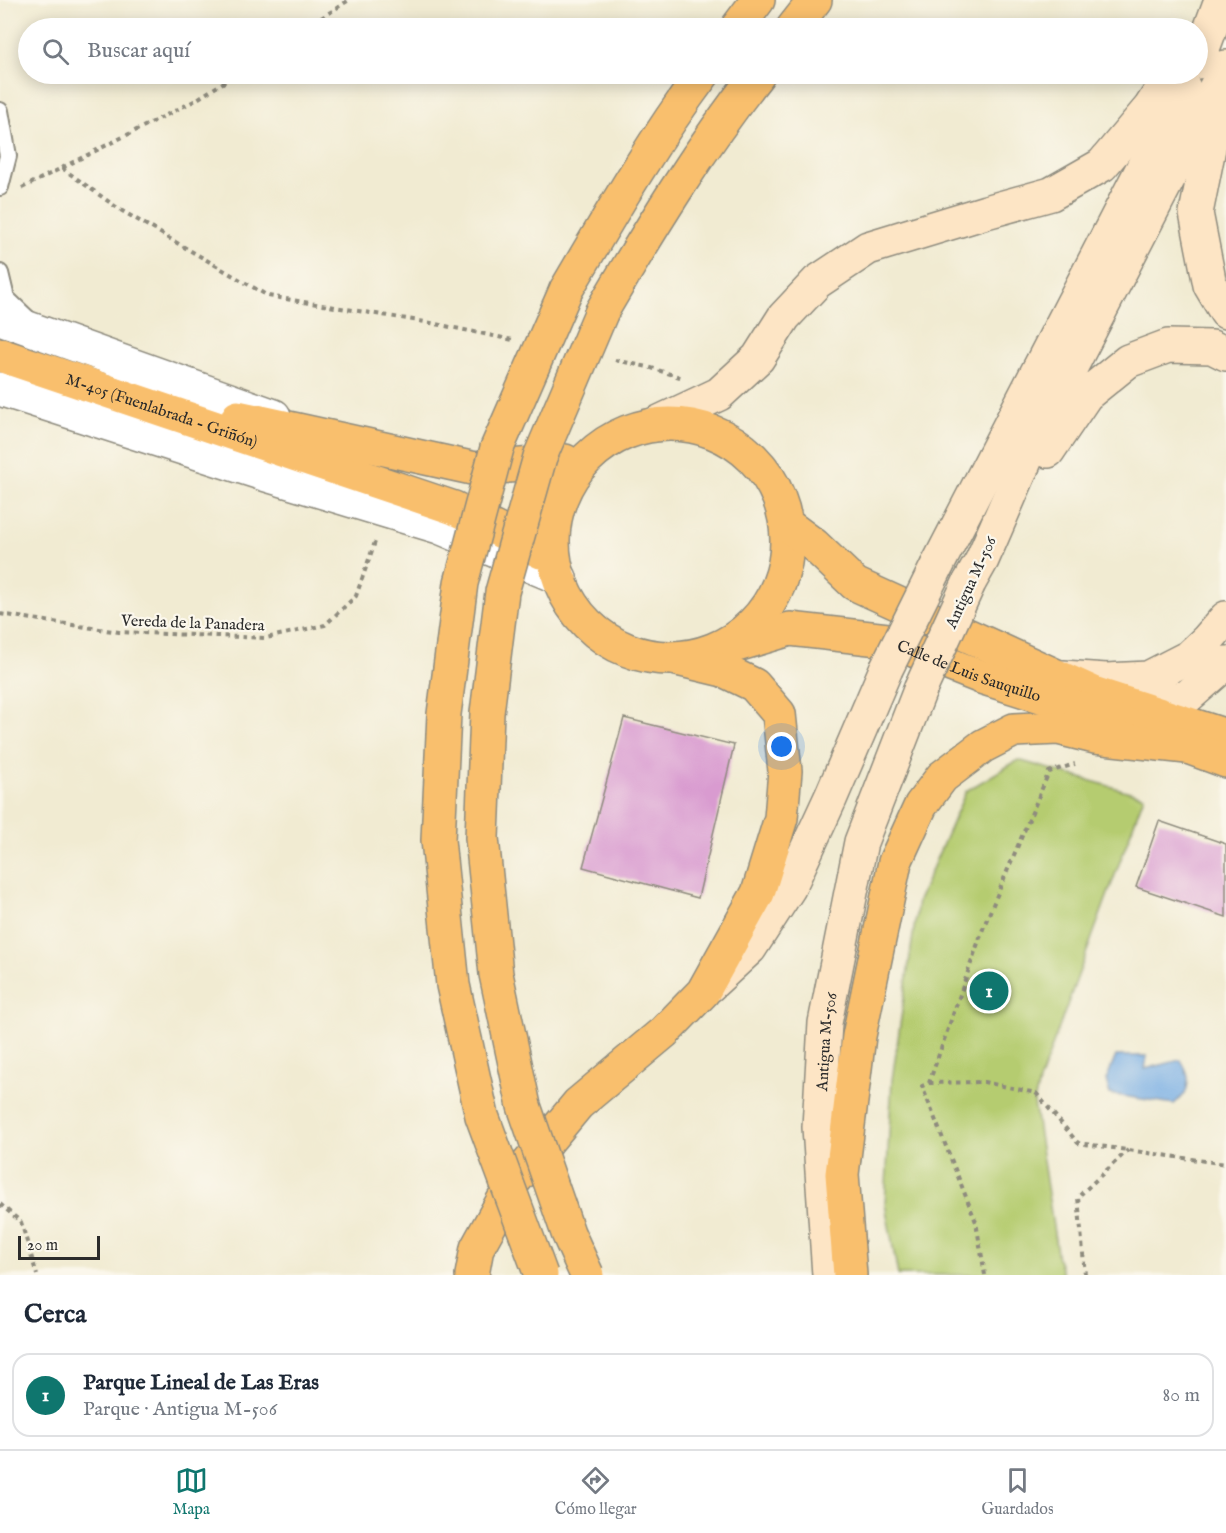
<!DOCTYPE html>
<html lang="es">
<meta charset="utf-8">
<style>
body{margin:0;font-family:"IM FELL English",serif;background:#f2f2f3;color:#1f2937}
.scale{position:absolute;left:18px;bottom:15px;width:82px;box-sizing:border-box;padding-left:6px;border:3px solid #2b2b2b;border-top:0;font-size:16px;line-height:21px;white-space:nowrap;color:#2b2b2b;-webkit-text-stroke:4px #fbf7ec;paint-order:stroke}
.you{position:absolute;left:782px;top:747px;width:21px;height:21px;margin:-15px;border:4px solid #fff;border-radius:50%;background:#1a73e8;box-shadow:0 0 0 9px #1a73e833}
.badge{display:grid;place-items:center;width:39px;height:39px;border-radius:50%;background:#0f766e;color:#fff;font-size:20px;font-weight:700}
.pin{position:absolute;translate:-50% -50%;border:3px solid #fff;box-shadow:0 2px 6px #0006}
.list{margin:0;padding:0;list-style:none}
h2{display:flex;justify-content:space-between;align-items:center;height:78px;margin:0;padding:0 24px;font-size:26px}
h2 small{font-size:20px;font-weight:400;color:#747a83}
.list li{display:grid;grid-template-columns:39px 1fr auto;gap:18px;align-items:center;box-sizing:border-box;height:84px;margin:0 12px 12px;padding:0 12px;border:2px solid #e0e1e3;border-radius:18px}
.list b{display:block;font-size:22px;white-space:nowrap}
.list p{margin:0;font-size:20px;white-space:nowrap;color:#747a83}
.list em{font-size:20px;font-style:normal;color:#747a83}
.icon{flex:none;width:33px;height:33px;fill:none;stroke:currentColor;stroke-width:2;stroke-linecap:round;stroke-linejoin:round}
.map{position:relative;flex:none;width:1226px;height:1275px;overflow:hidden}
.search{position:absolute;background:#fff;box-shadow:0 3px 15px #0003;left:18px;right:18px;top:18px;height:66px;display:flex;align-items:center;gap:15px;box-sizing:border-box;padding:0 21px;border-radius:33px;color:#747a83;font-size:22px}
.sheet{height:174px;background:#fff}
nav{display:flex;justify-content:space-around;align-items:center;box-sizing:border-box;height:84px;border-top:2px solid #e0e1e3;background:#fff;font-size:16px;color:#747a83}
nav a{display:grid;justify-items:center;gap:3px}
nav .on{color:#0f766e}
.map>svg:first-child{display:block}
</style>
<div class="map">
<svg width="1226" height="1275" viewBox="0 0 1226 1275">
<rect width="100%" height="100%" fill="#fbf7ec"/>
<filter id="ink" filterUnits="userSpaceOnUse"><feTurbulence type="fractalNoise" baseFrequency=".0167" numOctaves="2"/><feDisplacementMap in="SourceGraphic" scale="12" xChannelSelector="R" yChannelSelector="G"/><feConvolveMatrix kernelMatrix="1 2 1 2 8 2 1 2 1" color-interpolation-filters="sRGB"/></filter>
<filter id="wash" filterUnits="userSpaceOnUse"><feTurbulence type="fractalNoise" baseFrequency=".008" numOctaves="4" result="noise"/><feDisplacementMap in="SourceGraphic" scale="24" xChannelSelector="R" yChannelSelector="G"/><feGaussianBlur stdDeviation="1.35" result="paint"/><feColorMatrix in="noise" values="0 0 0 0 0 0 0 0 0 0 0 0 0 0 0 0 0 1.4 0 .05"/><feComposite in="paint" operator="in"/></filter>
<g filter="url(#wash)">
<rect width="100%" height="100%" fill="#f1ebd2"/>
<path fill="#b5cc70" stroke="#707c4e" stroke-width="1.5" d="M1018 760 1144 796 1039 1082 1034 1102 1058 1259 1063 1275H898L885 1204 892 1080 918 901 966 791Z"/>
<path fill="#74ace3" stroke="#506c87" stroke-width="1.5" d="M1116 1056H1147L1145 1069 1180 1060C1189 1071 1190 1081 1185 1094L1174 1104 1110 1094 1106 1080Z"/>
<g id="blocks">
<g fill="#d99bd0">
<path d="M624 718 734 745 698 898 583 867Z"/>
<path d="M1159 821 1226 844V917L1136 887Z"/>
</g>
</g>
</g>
<g filter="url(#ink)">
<use href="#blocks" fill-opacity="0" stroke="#8e8b7e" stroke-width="1.5"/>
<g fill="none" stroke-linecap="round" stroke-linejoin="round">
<defs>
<g id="lane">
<path d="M0 111 8 156 0 187"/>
<path d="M0 273 6 298 29 320"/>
</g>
<g id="street">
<path d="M0 318 274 416"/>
<path d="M0 389 267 475 439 527 560 578"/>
</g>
<g id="secondary">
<path d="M1198 62 1221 0"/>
<path d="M1224 108 1210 143 1196 213 1210 285 1226 312"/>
<path d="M653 425 719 394 758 358 784 317 817 282 868 248 986 212 1051 194 1102 165 1150 108 1172 74"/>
<path d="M1048 451 1086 395 1128 361 1168 346 1212 347 1226 354"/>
<path d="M937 566 1184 88"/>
<path d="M969 583 982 560 1038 431 1226 67"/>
<path d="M1063 677 1106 680 1148 678 1189 657 1207 640 1226 618"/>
<path d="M1127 708 1187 697 1226 663"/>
<path d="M709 986 750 948 789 888 831 797 886 669"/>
<path id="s1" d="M829 1275 819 1127 825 1023 861 842 920 690"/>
</g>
<g id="primary">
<path id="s2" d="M0 355 454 508 541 552"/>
<path d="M238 417 476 469 565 461"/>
<circle cx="670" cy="541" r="117"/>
<path d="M787 525 814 545 855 584 1096 694 1226 736"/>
<path id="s3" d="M730 647 790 629 888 640 981 677 1095 713 1226 761"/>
</g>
<g id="highway">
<path d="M737 28 758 0"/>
<path d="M793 28 815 0"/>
<path d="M566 290C609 217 652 142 703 74"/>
<path d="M602 311C650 229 699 149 758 74"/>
<path d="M472 1275 477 1248 514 1181 578 1104 664 1032 703 992 758 893 781 818 785 771 779 714 754 685 723 670 677 659"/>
<path d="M850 1275 842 1174 859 1036 895 862 921 805 942 777 983 746 1014 730 1058 728 1095 737 1187 747"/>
</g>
</defs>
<use href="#lane" stroke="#8e8b7e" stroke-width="20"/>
<use href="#street" stroke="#8e8b7e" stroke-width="36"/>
<use href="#secondary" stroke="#8e8b7e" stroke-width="36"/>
<use href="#primary" stroke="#8e8b7e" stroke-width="36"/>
<use href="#highway" stroke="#8e8b7e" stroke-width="36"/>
<g stroke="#8e8b7e" stroke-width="4" stroke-dasharray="4.5 4.5" stroke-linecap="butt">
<path d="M306 28 349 0"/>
<path d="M62 168 119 209 268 296 431 323 513 340"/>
<path d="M22 188 194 101 237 74"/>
<path d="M615 360 648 367 683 378"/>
<path d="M0 614 119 632 266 638 325 625 356 596 376 539"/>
<path d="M929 1083 984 1082 1036 1093 1078 1143 1226 1164"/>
<path d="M0 1204 21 1222 37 1275"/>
<path d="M985 1275 976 1222 922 1086 929 1083 984 926 1049 772 1075 764"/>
<path d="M1085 1275 1078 1197 1128 1150"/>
</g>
<use href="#lane" stroke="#fff" stroke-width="16"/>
<use href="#street" stroke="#fff" stroke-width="33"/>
<use href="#secondary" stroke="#fde5c5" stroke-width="33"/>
<use href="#primary" stroke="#f9bf6d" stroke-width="33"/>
<use href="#highway" stroke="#f9bf6d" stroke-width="33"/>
<defs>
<g id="secondary-bridge">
<path d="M886 669 937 566"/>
<path d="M920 690 969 583"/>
</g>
<g id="highway-bridge">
<path d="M541 1275 482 1116 453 985 438 840 444 714 461 583 497 448 566 290"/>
<path d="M587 1275 568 1233 524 1106 496 974 482 838 487 713 502 592 540 457 602 311"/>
</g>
</defs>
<use href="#secondary-bridge" stroke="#8e8b7e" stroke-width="36" stroke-linecap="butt"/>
<use href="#highway-bridge" stroke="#8e8b7e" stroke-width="36" stroke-linecap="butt"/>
<use href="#secondary-bridge" stroke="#fde5c5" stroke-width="33"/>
<use href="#highway-bridge" stroke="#f9bf6d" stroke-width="33"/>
</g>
</g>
<g text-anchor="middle" stroke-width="4.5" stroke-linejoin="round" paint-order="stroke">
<g font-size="16" fill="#2b2b2b" stroke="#fbf7ec">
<text dy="6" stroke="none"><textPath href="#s2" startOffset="171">M-405 (Fuenlabrada - Griñón)</textPath></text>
<text transform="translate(970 582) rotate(-65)" y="6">Antigua M-506</text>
<text transform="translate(193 622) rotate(2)" y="6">Vereda de la Panadera</text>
<text dy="6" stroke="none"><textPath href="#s3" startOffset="248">Calle de Luis Sauquillo</textPath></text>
<text dy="6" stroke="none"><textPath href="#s1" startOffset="234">Antigua M-506</textPath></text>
</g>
</g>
</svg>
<div class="scale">20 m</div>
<div class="you"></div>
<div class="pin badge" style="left:989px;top:991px">1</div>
<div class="search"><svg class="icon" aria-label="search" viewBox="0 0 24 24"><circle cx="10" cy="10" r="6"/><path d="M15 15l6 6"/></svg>Buscar aquí</div>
</div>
<section class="sheet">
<h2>Cerca<small></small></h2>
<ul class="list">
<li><span class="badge">1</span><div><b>Parque Lineal de Las Eras</b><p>Parque · Antigua M-506</p></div><em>80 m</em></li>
</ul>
</section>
<nav>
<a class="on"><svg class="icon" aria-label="map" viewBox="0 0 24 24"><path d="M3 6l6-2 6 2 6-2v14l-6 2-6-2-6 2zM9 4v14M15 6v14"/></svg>Mapa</a>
<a><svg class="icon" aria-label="directions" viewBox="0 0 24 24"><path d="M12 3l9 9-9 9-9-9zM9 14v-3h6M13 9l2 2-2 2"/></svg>Cómo llegar</a>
<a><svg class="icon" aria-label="saved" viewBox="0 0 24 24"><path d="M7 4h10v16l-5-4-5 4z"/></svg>Guardados</a>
</nav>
